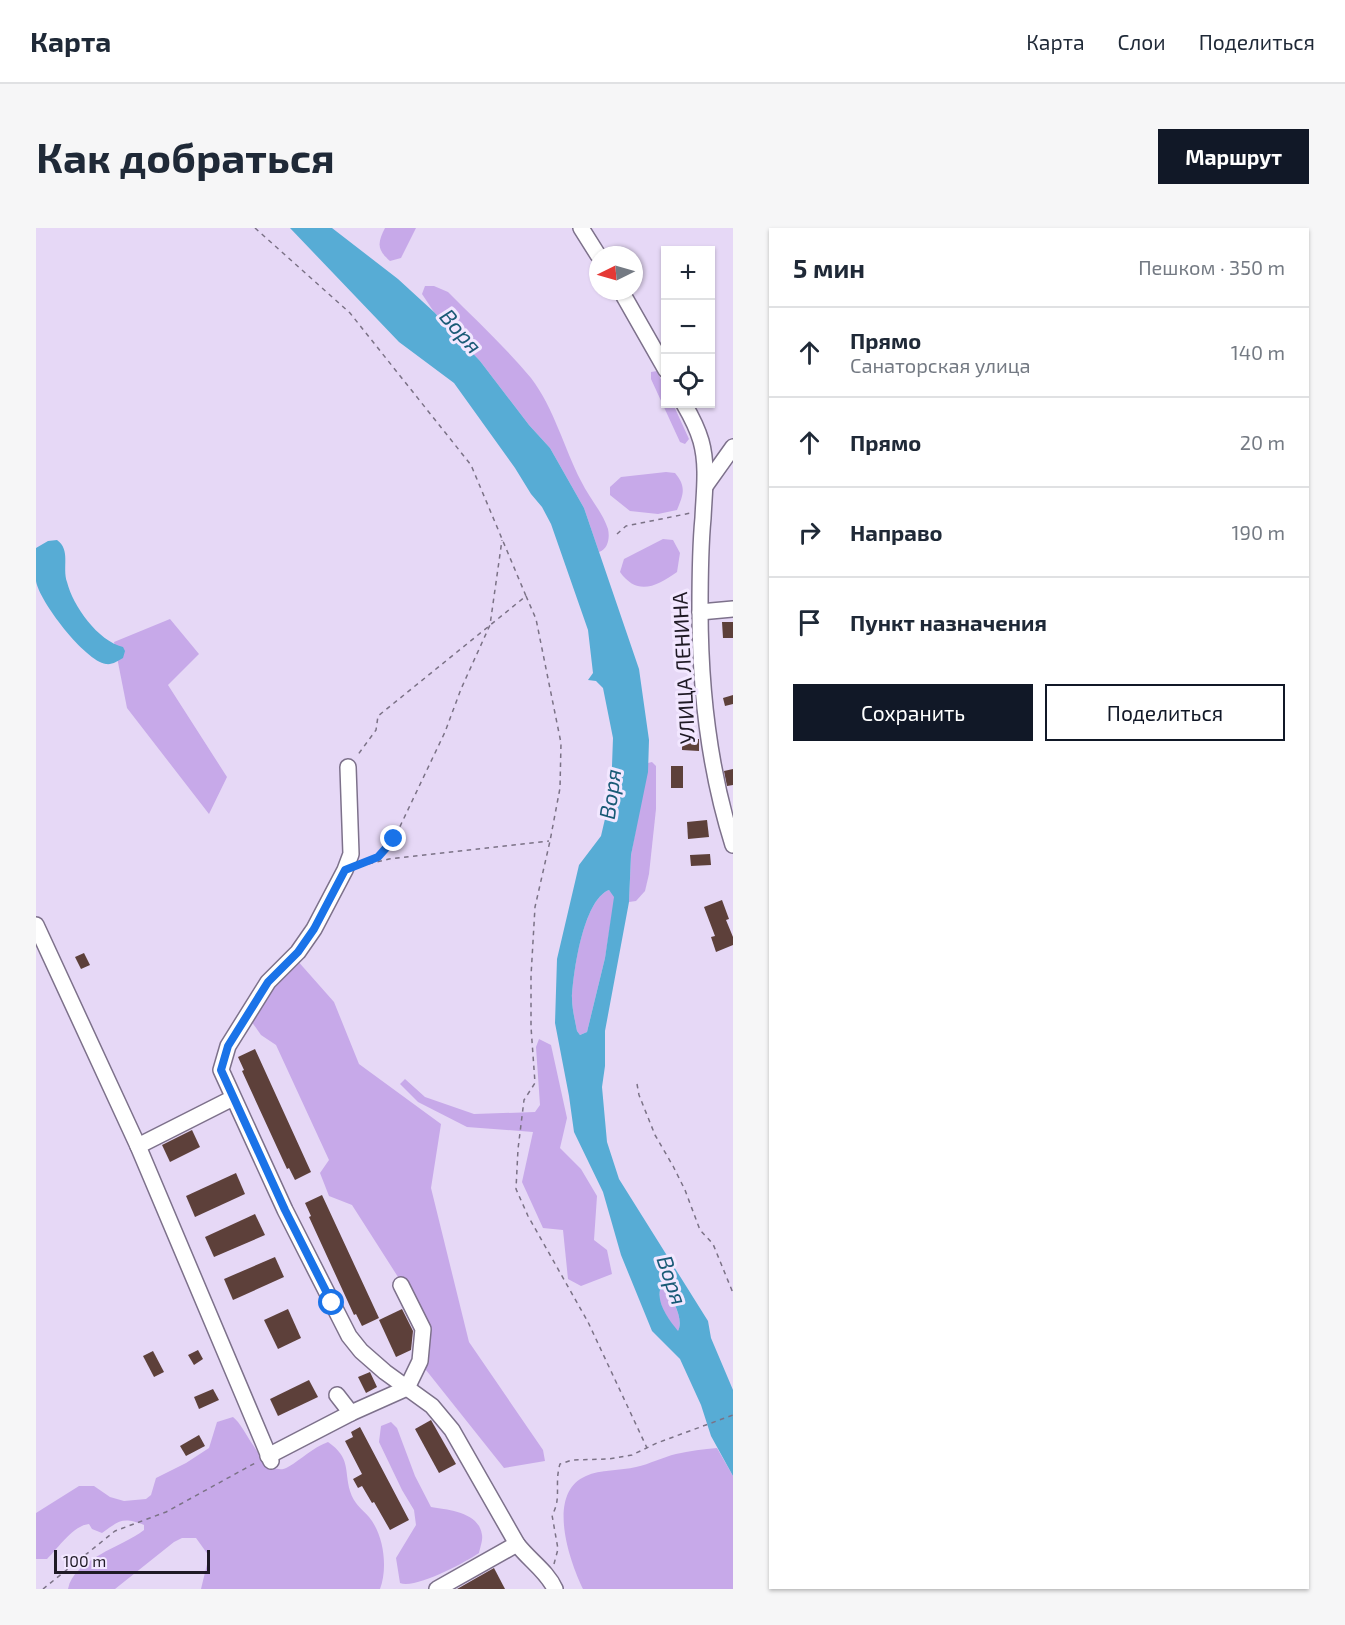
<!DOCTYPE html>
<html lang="ru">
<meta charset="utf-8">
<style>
body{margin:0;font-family:"Exo 2",sans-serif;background:#f6f6f7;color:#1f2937}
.controls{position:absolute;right:18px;top:18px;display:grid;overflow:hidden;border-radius:0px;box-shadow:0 2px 4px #0004}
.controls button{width:54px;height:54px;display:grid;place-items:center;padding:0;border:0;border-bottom:2px solid #e0e1e3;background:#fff;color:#1f2937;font:30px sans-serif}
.compass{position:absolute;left:553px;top:18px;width:54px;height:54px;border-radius:50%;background:#fff;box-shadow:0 2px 4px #0004;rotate:265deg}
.scale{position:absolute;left:18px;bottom:15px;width:156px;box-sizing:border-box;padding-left:6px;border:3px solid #1f1a25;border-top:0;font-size:16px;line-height:21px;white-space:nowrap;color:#1f1a25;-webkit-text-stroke:4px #f2e7ff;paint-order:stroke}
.stop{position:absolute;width:18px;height:18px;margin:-14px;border:4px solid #1a73e8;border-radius:50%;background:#fff}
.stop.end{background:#1a73e8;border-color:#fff;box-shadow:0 2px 6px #0008}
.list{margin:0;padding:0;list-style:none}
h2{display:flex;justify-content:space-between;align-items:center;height:78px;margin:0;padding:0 24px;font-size:26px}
h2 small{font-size:20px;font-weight:400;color:#747a83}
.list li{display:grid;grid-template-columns:39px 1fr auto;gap:18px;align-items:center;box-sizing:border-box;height:90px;padding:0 24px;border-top:2px solid #e0e1e3}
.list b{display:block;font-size:22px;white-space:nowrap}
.list p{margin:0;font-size:20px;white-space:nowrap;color:#747a83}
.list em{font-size:20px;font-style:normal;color:#747a83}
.actions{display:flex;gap:12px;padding:18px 24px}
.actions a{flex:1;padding:14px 0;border:2px solid #111827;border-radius:0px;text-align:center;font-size:21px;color:#111827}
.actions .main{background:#111827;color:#fff}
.icon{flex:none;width:33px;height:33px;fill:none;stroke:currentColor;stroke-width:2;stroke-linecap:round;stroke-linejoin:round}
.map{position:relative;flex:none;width:697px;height:1361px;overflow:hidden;border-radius:0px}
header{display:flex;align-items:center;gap:36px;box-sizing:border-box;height:84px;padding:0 30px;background:#fff;border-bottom:2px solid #e0e1e3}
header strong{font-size:28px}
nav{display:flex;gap:33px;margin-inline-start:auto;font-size:21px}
.intro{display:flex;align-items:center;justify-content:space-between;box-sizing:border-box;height:144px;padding:0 36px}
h1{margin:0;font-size:42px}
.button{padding:15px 27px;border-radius:0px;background:#111827;color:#fff;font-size:21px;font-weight:700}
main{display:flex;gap:36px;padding:0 36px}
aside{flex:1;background:#fff;border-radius:0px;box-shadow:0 2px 4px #0004}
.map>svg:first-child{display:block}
</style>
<header>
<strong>Карта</strong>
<nav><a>Карта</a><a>Слои</a><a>Поделиться</a></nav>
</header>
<div class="intro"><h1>Как добраться</h1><a class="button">Маршрут</a></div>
<main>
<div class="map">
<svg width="697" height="1361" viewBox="0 0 697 1361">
<rect width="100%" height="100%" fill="#e6d8f6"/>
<g fill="#c7a9e9">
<path d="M349 0H380L365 30 354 33C340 21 342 14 349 0Z"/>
<path d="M389 58H398L412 64C440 92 470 120 495 150 518 180 528 220 545 253 553 270 566 283 572 301 574 310 572 321 563 324L548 280 514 220 493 197 444 133 398 84 386 66Z"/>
<path d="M621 143 629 160 630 176H637L653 211 649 216 644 214 615 151V144Z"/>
<path d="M630 244 639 245C651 259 647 267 641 282L622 286 594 283 574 267V259L585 249Z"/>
<path d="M627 311 637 312 644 325 641 344C620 359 601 368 584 344L588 331Z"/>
<path d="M134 391 163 426 132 457 191 549 173 586 91 480 78 414Z"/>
<path d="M616 534 620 538V581L613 646 609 663 600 673 593 674 595 627 612 535Z"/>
<path d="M573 662 579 669 569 730 551 804 544 807 541 803C539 792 536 781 536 770 537 745 547 672 573 662Z"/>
<path d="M260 731 298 774 323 836 405 896 395 960 433 1114 507 1222 509 1233 468 1240 386 1137 394 1099 316 977 293 968 284 945 293 932 240 817 225 807 213 790 237 753Z"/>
<path d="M503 811 515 817 531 890 524 920 545 941 561 968 558 1012 571 1022 576 1046 545 1058 532 1051 527 1002 507 1000 486 954 497 904 431 899 382 874 364 856 369 851 389 869 438 886 499 884 504 877 500 819Z"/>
<path d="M629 1061C637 1071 648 1091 642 1104 633 1092 621 1077 624 1062Z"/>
<path d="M197 1189C210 1198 229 1253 252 1239 266 1231 276 1220 292 1214 315 1230 308 1242 314 1263 318 1276 325 1280 333 1289 348 1307 352 1340 344 1361H165L173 1328 160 1310H146L138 1314 79 1361H32C38 1331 86 1319 108 1302V1297C87 1289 84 1292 66 1305L56 1301 53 1296C38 1297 22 1320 11 1331H0V1285L43 1258H58L74 1269 88 1273 110 1271 115 1267 120 1250 150 1235 173 1220 181 1194Z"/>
<path d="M355 1194 361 1200 379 1248 395 1279C413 1282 443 1284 446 1307 447 1312 444 1320 443 1325 428 1335 380 1361 364 1355L360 1330 380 1297 378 1282 366 1262 343 1214 345 1198Z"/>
<path d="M681 1220 697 1248V1361H547C533 1332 510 1265 550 1248 564 1241 585 1243 600 1239 614 1236 627 1229 640 1226 653 1223 668 1221 681 1220Z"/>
</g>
<g fill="#57acd5" fill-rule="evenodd">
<path d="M254 0H296L362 51 398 84 444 133 493 197 514 220 548 280 603 441 613 512 612 544 595 627 593 674 569 803V838L566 859 571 914 583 951 672 1093 675 1110 697 1162V1248L675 1208 665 1177 644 1131 616 1103 585 1027 567 964 538 904 533 868 519 795 521 731 543 637 565 608 575 565 577 510 567 460 560 453 552 452 557 445 552 402 515 296 506 279 495 266 479 240 418 155 363 114ZM573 662 578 669 569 730 551 804 544 807 541 803C539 792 536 781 536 770 537 746 547 672 573 662ZM629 1061C637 1071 648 1091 642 1103 633 1092 621 1076 624 1062Z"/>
<path d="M21 312C35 322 26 339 31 354 37 378 62 413 87 419L89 423 87 430C82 433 76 437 70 436 49 433 3 373 0 353 0 342 0 331 0 320L12 313Z"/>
</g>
<g fill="#5d403a">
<path d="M686 394H697V410H687Z"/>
<path d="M697 467V476L689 478 687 470Z"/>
<path d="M646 511H663V523L646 522Z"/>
<rect x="635" y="538" width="12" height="22"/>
<path d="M697 541V557L691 558 688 543Z"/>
<path d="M671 592 673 609 652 611 651 594Z"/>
<path d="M674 626 675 637 655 638 654 627Z"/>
<path d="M686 672 693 691 690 692 697 709V717L680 724 675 709 679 708 668 679Z"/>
<path d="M48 725 54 737 45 741 39 729Z"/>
<path d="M219 821 275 944 259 952 253 940 251 941 206 843 208 842 202 829Z"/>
<path d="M156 902 164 919 134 934 126 917Z"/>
<path d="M200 945 209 966 159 989 150 968Z"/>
<path d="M286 967 343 1090 326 1098 320 1086 318 1087 273 989 275 988 269 975Z"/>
<path d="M219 986 229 1007 178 1029 169 1009Z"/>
<path d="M239 1029 248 1049 197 1072 188 1051Z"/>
<path d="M252 1081 265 1110 242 1121 228 1092Z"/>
<path d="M366 1081 377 1103 375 1122 360 1129 343 1092Z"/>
<path d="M162 1122 167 1131 158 1137 152 1127Z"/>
<path d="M117 1123 128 1144 118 1149 107 1128Z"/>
<path d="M334 1144 341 1159 330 1165 322 1149Z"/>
<path d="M273 1152 282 1169 242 1188 234 1171Z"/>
<path d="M177 1161 183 1172 163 1181 158 1169Z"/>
<path d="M395 1192 420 1236 403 1245 379 1201Z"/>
<path d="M324 1199 373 1292 354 1302 338 1274 336 1275 326 1258 322 1260 317 1251 326 1246 309 1213 317 1209 315 1204Z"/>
<path d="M163 1207 169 1218 150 1228 144 1218Z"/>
<path d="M458 1340 469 1361H421Z"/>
</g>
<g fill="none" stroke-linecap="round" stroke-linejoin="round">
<defs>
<g id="minor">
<path d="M545 0 562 27"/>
<path d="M585 63 630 142"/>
<path d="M648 176C655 188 661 199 665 213 672 238 668 265 667 290 664 321 664 352 664 382 664 461 673 541 697 617"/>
<path d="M670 257 697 219"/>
<path d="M664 384 697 381"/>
<path d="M312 539 315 626 309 642 278 701 262 724 232 754 192 818 185 842 249 982 313 1108 325 1123 349 1144 396 1178 416 1202 481 1316C493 1332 511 1343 519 1361"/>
<path d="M0 697 102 918 235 1233"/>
<path d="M102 918 193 872 198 873"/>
<path d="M301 1167 315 1185"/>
<path d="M232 1228 315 1185 371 1160 384 1133 387 1101 365 1057"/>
<path d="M401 1361 481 1316"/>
</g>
</defs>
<use href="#minor" stroke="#7d718b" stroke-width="18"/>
<g stroke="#7b7286" stroke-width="1.5" stroke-dasharray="4.5 4.5" stroke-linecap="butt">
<path d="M219 0 314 85 435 237 490 368 342 488 340 502 321 528"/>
<path d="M581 306 590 298 655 285"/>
<path d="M490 368 500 391 525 515 524 560 514 613 499 679 495 748V799L499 855 488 872 482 921 480 961 492 988 552 1094 611 1220"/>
<path d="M327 635 342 629 358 611 409 504 425 461 454 397 466 312"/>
<path d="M324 638 353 631 513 613"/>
<path d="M601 856 603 867 619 907 637 938 649 962 664 1002 677 1016 697 1065"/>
<path d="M518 1336 522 1321 516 1287C526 1271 518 1256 524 1236L536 1232 572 1231 596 1227 621 1215 697 1187"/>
<path d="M7 1361 79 1303 130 1284 221 1234"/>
</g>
<use href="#minor" stroke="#fff" stroke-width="15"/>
</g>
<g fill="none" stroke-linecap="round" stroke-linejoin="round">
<path stroke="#1a73e8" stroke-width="8" d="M296 1075 249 982 185 842 192 818 232 754 262 724 278 701 309 642 342 629 358 611"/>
</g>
<g text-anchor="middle" stroke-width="6" stroke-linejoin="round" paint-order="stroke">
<g font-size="21" fill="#1f1a25" stroke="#f2e7ff">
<text transform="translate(648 440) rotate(-93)" y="7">УЛИЦА ЛЕНИНА</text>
</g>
<g font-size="22" font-style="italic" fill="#1a5b77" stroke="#f2e7ff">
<text transform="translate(425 103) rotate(49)" y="8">Воря</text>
<text transform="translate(574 566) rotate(-82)" y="8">Воря</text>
<text transform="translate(636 1052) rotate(71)" y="8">Воря</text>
</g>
</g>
</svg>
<div class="controls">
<button>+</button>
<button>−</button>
<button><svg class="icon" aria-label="locate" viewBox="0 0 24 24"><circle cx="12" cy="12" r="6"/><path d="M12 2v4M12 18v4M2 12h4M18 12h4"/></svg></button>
</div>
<svg class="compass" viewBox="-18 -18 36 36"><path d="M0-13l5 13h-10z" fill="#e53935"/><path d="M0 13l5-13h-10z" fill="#747a83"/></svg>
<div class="scale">100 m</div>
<div class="stop" style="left:296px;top:1075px"></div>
<div class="stop end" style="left:358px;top:611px"></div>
</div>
<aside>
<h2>5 мин<small>Пешком · 350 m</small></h2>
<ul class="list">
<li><svg class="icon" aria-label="ahead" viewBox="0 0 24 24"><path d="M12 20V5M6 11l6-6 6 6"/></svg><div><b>Прямо</b><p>Санаторская улица</p></div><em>140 m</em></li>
<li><svg class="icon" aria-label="ahead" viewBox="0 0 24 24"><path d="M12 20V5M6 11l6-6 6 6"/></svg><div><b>Прямо</b></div><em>20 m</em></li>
<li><svg class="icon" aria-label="right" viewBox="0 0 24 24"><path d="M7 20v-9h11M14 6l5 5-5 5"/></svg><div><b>Направо</b></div><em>190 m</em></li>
<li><svg class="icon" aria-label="arrive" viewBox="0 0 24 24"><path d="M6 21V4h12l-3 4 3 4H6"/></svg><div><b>Пункт назначения</b></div></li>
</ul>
<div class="actions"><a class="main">Сохранить</a><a>Поделиться</a></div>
</aside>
</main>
